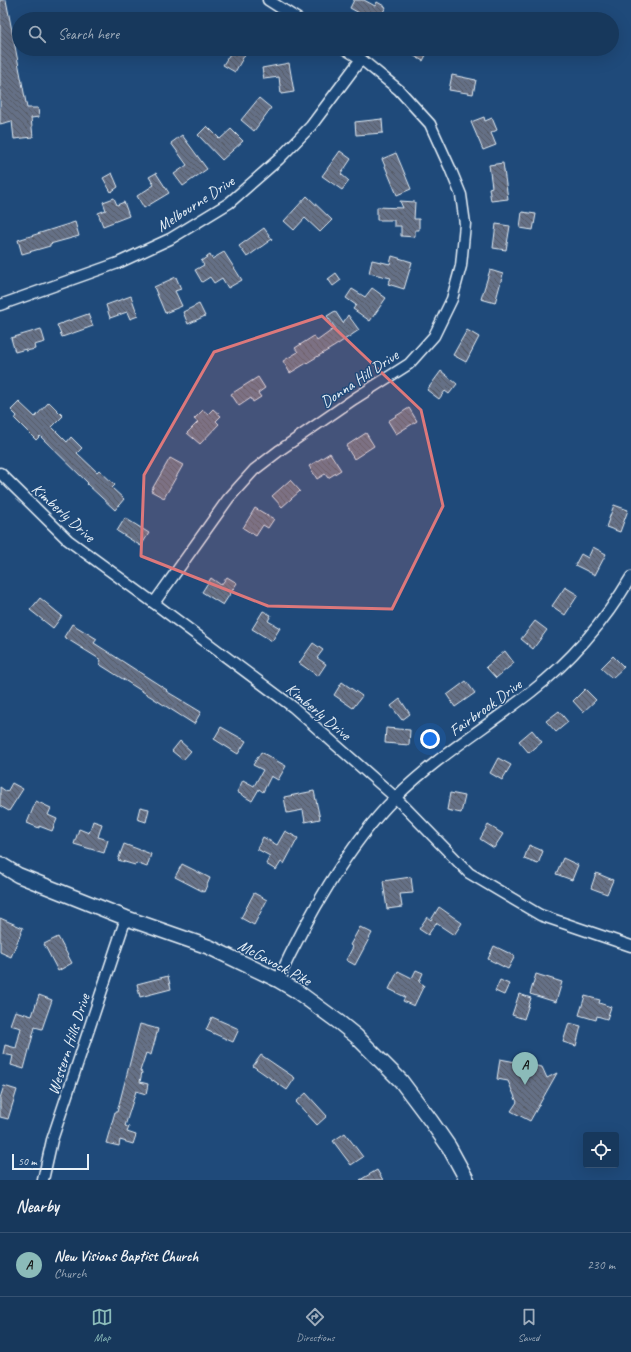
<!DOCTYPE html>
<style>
body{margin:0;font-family:Caveat,sans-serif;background:#244365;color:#f1f3f6}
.controls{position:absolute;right:12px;bottom:12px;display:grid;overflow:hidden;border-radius:4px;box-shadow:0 4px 16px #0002}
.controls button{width:36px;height:36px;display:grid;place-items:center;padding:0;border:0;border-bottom:1px solid #365272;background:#17385c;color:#f1f3f6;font:20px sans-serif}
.scale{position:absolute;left:12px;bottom:10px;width:77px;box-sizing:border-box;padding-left:4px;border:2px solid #e8f1f8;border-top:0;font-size:11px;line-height:14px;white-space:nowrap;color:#e8f1f8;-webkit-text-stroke:3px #1f4a7a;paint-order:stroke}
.you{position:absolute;left:430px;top:739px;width:14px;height:14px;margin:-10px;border:3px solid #fff;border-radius:50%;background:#1a73e8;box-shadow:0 0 0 6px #1a73e833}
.badge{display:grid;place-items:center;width:26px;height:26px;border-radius:50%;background:#8bbbb9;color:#111;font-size:13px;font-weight:700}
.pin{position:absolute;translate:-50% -33px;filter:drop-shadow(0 1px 2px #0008)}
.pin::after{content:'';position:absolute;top:21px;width:14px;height:12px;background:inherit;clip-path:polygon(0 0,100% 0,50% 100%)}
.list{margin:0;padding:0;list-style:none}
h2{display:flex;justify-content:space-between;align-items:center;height:52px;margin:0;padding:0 16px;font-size:17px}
h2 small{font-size:13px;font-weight:400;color:#9eacbb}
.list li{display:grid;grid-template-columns:26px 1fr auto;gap:12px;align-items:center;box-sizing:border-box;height:64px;padding:0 16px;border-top:1px solid #365272}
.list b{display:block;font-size:15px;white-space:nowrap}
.list p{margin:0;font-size:13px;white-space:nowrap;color:#9eacbb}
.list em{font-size:13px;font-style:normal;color:#9eacbb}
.icon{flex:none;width:22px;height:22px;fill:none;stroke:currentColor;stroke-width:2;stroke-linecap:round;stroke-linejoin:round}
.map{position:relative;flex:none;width:631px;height:1180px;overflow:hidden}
.search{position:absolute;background:#17385c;box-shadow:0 4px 16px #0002;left:12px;right:12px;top:12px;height:44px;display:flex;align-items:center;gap:10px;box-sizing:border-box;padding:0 14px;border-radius:22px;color:#9eacbb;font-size:15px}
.sheet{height:116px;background:#17385c}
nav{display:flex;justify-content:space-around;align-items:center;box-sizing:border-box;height:56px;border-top:1px solid #365272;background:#17385c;font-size:11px;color:#9eacbb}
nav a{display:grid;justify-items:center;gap:2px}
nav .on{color:#8bbbb9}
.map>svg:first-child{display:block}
</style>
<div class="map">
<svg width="631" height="1180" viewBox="0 0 631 1180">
<defs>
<pattern id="building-back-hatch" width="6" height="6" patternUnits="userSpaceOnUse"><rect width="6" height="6" fill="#656f86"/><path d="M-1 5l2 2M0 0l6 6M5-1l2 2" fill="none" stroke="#545a65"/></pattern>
</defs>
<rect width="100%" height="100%" fill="#1f4a7a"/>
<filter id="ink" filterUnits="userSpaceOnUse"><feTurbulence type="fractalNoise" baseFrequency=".025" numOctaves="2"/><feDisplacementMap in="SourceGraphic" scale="8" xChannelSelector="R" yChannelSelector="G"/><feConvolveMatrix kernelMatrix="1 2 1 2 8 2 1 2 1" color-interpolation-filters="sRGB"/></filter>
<g filter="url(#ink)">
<g fill="url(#building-back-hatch)" stroke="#e8f1f8">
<path d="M0 0H6L27 108H38L39 117 31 118 33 137 14 139 12 121 0 124Z"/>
<path d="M354 0H364L375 6 377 2 386 7 379 19H370L350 8Z"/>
<path d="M233 49H248L235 72 223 65Z"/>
<path d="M402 49H429L423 61Z"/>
<path d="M289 63 294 92 281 94 279 77 264 79 262 68Z"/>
<path d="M452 75 476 80 473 94 449 90Z"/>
<path d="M259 98 271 108 254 131 241 120Z"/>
<path d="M484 117 485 121 492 118 497 130 491 133 496 145 483 150 471 122Z"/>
<path d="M382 119 383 133 356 135 355 122Z"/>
<path d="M207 126 220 139 231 129 243 141 222 160 198 135Z"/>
<path d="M182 135 207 169 183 186 174 174 187 165 171 143Z"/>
<path d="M340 151 351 159 341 174 349 181 342 190 322 176Z"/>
<path d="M396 153 411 189 397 195 382 159Z"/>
<path d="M503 163 508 199 491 201 489 188 492 187 489 165Z"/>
<path d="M112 173 118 187 111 192 103 178Z"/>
<path d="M156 173 169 193 144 208 137 196 154 185 149 177Z"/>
<path d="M307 196 332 220 320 232 305 218 294 230 284 221Z"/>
<path d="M114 198 117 205 124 202 129 216 103 226 98 213 106 210 103 202Z"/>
<path d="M400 201 415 202 414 219H419V230H415V237L401 236V226H394V220H377V207L403 208Z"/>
<path d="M522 212 536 214 533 230 520 228Z"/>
<path d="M75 222 79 236 50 244V246L22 254 18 240Z"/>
<path d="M496 224 510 226 506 250 493 248Z"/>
<path d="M264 228 272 239 247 257 239 246Z"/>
<path d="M224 252 242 280 228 288 222 278 214 283 210 277 202 282 195 270 204 265 201 261 210 255 212 259Z"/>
<path d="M392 256 412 262 404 289 388 284 391 278 369 273 372 260 390 264Z"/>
<path d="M490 270 503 274 495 303 481 299Z"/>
<path d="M336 273 341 280 333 286 328 279Z"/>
<path d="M176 277 181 289 175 291 182 306 165 313 154 287Z"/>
<path d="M372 288 386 298 370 321 353 309 356 305 346 298 352 289 365 297Z"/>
<path d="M131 296 138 316 130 319 127 312 110 318 106 305Z"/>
<path d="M199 304 205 316 188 324 183 312Z"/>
<path d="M335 311 343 323 348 315 359 330 335 346 290 373 283 361 298 352 295 348 314 336 317 341 335 328 327 316Z"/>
<path d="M88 314 93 326 62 337 57 325Z"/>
<path d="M41 329 45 342 34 345 35 349 26 351V349L15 352 11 338Z"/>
<path d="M467 330 479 337 466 362 453 355Z"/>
<path d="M441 371 457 384 449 394 445 391 439 399 427 390Z"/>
<path d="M258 377 265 388 258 393 261 397 253 402 251 398 239 406 231 394Z"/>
<path d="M19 402 35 417 49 402 63 416 52 427 67 442 71 437 82 448 77 453 97 472 99 470 115 485 112 488 124 499 115 510 87 484 88 483 40 436 36 440 15 419 17 416 11 410Z"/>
<path d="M409 408 417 421 396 434 388 421Z"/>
<path d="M213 409 221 416 216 421 219 424 200 444 187 433 198 422 194 419 203 410 208 414Z"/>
<path d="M366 433 374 446 354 459 346 446Z"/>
<path d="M330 453 341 470 328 478 325 474 317 479 309 466Z"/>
<path d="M170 458 183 465 164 498 151 491Z"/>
<path d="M290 480 300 491 282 507 272 496Z"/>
<path d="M614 505 628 510 620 532 606 527Z"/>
<path d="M255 508 274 519 268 528 263 525 256 536 243 528Z"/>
<path d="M125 518 149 533 141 546 117 531Z"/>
<path d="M593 547 606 554 595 575 575 565 581 554 588 558Z"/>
<path d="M227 577 237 583 223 605 202 592 211 578 221 585Z"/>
<path d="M565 587 578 595 565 615 552 606Z"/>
<path d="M40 598 62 616 53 628 30 610Z"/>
<path d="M263 611 271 615 268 621 280 628 272 641 252 629Z"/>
<path d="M535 621 547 630 533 649 521 639Z"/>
<path d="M72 624 97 639 94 643 167 690 166 691 201 712 194 724 99 664 101 660 64 637Z"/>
<path d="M313 643 323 650 317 658 326 664 318 676 299 663Z"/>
<path d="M505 651 514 663 496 678 486 667Z"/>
<path d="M613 656 624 667 612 678 601 668Z"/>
<path d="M466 681 475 693 455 707 447 695Z"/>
<path d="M342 682 362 696 353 708 334 695Z"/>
<path d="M585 689 596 700 583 712 573 701Z"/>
<path d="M400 699 410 714 402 720 391 706Z"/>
<path d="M559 711 568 722 556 732 546 721Z"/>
<path d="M221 727 246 741 238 754 214 739Z"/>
<path d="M386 728 410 730 409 745 385 743Z"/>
<path d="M532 730 542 742 529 753 519 741Z"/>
<path d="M180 741 191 751 183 760 172 751Z"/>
<path d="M261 752 286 766 278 780 271 776 263 792 259 789 252 801 237 792 243 780 254 786 263 770 253 765Z"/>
<path d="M498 758 511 765 502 780 490 773Z"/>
<path d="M12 783 23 789 9 811 0 806V787L7 792Z"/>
<path d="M314 791 320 819 305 822 303 810 287 813 284 797Z"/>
<path d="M450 793 465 796 461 813 447 810Z"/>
<path d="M36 801 51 808 48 815 57 819 52 831 39 826V828L27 823Z"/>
<path d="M140 807 149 809 146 822 137 819Z"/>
<path d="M93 821 102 824 98 837 108 840 104 853 74 844 79 829 89 833Z"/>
<path d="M488 825 503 834 494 848 480 839Z"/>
<path d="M285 831 298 838 284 864 281 862 276 870 266 864 270 856 257 849 263 837 277 845Z"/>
<path d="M124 844 151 854 147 867 136 863 135 865 118 860Z"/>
<path d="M529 845 543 851 538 864 524 859Z"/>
<path d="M563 858 578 865 572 880 556 874Z"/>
<path d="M182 864 210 878 204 892 175 877Z"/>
<path d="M596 873 613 880 607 894 591 888Z"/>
<path d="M411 877 413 893 400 894 402 907 387 909 383 881Z"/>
<path d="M254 893 267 900 254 925 241 918Z"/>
<path d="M439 907 462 923 454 935 436 923 428 935 419 929 427 917 431 920Z"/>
<path d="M0 918 23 928 11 957 0 952Z"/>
<path d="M360 927 372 933 355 965 346 960 353 947 350 945Z"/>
<path d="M58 937 72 963 58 971 44 944Z"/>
<path d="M494 946 515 956 508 969 488 959Z"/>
<path d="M416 970 423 973 419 982 424 985 414 1006 403 1001 405 997 389 989 398 971 412 978Z"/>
<path d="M536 974 562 982 556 1002 530 994Z"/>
<path d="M168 976 171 989 140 997 137 984Z"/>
<path d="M500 980 509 984 504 995 495 991Z"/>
<path d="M519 994 531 998 524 1019 512 1015Z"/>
<path d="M39 995 52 1000 42 1029 35 1027 24 1069 11 1065 13 1056 3 1054 5 1045 16 1048 21 1028 10 1025 15 1011 32 1016Z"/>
<path d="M585 996 600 1000 599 1003 611 1007 607 1019 597 1016 596 1020 579 1015Z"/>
<path d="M212 1017 239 1029 233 1042 206 1030Z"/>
<path d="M569 1023 581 1026 576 1046 563 1042Z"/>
<path d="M140 1024 158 1029 151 1055 146 1053 140 1071 142 1072 140 1082 148 1084 146 1094 136 1091 125 1126 129 1127 127 1132 136 1135 133 1144 120 1140 119 1146 106 1143 115 1112H117Z"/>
<path d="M261 1055 295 1078 287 1090 253 1066Z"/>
<path d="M500 1059 542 1067 547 1078 557 1073 530 1121 511 1111 517 1102 508 1081 497 1079Z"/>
<path d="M4 1086 17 1090 8 1119 0 1117V1098Z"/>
<path d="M306 1093 327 1116 317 1125 296 1102Z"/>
<path d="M345 1133 363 1157 351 1165 333 1141Z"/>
<path d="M377 1170 383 1180H360Z"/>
</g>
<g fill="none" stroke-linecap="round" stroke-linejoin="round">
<defs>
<g id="street">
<path d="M268 0 298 19"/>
<path d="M0 305 118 263 170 239 229 203 279 159 311 126 361 59"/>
<path d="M0 473 68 540 154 603 293 707 396 798 469 873 540 915 631 946"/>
<path d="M154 603 228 499 254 470 280 450 354 399 409 364 434 336 452 299 461 266 465 224 461 195 450 168 430 124 399 90 361 59 345 49"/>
<path d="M278 980C306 919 348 845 395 798 436 757 485 728 531 692 571 661 605 621 631 577"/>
<path d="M43 1180 52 1140 126 918"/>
</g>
<path id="secondary" d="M0 864 18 875 126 918 209 947 278 980 295 990 340 1023 356 1036 401 1081 431 1121 449 1147 467 1180"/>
</defs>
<use href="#street" stroke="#e8f1f8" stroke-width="13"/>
<use href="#secondary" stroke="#e8f1f8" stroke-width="17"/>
<use href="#street" stroke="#1f4a7a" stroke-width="10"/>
<use href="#secondary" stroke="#1f4a7a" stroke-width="14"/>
</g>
</g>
<path fill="#dd787b" fill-opacity="0.2" stroke="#dd787b" stroke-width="3" stroke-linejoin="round" d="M322 316 421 410 443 506 392 609 268 606 141 556 144 475 214 352Z"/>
<g text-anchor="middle" stroke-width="3" stroke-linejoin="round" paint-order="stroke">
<g font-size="16" fill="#e8f1f8" stroke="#1f4a7a">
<text transform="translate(195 203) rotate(-33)" y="6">Melbourne Drive</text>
<text transform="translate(359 378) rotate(-34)" y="6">Donna Hill Drive</text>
<text transform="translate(64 512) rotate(42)" y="6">Kimberly Drive</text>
<text transform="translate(485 707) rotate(-36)" y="6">Fairbrook Drive</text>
<text transform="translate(319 711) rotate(40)" y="6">Kimberly Drive</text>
<text transform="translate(275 962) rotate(28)" y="6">McGavock Pike</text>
<text transform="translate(68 1044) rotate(-72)" y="6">Western Hills Drive</text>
</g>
</g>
</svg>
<div class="controls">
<button><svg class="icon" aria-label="locate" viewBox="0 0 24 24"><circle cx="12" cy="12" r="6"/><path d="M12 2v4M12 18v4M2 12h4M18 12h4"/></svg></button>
</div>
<div class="scale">50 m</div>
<div class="you"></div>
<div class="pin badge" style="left:525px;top:1085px">A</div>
<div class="search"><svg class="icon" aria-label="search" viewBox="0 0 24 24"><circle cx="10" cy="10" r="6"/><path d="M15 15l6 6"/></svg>Search here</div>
</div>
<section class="sheet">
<h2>Nearby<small></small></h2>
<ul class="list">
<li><span class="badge">A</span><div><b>New Visions Baptist Church</b><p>Church</p></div><em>230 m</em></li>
</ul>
</section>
<nav>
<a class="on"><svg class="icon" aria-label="map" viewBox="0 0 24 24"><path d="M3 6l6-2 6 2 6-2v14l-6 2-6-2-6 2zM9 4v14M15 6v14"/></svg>Map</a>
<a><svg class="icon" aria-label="directions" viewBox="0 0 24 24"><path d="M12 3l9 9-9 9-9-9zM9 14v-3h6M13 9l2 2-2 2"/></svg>Directions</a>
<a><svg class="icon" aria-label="saved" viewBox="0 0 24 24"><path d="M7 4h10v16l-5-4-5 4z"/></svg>Saved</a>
</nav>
